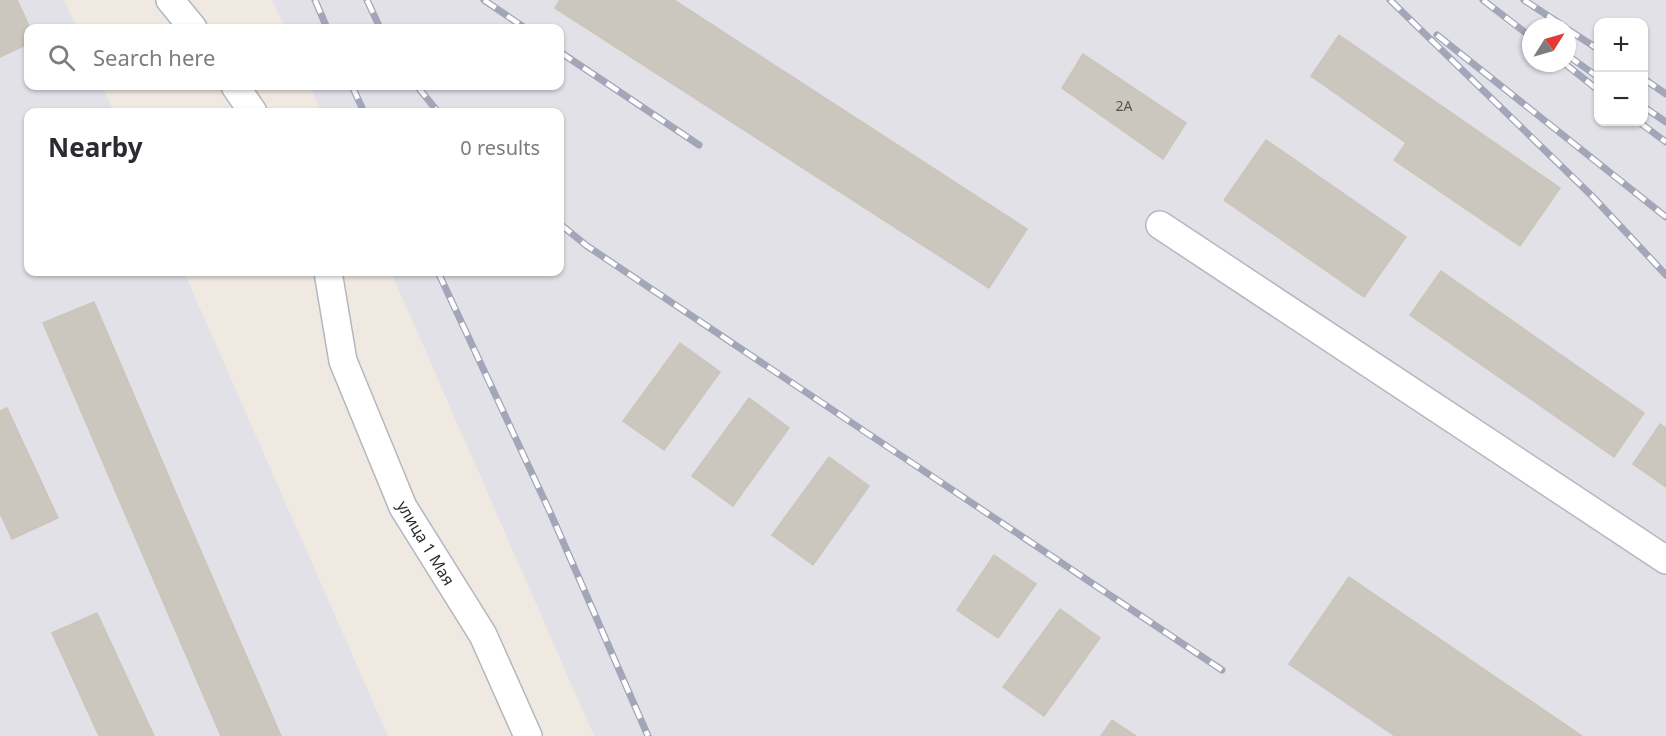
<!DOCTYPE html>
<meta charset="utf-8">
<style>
body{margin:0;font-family:"Noto Sans",sans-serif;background:#f2f2f3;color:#2b2b33}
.controls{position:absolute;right:18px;top:18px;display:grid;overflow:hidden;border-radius:12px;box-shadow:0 2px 4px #0004}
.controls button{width:54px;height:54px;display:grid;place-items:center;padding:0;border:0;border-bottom:2px solid #e1e1e2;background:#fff;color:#2b2b33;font:30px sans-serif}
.compass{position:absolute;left:1522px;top:18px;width:54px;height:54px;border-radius:50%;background:#fff;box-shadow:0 2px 4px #0004;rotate:53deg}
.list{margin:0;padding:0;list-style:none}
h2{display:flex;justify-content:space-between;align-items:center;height:78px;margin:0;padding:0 24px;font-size:26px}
h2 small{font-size:20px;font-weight:400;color:#7c7c81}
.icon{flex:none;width:33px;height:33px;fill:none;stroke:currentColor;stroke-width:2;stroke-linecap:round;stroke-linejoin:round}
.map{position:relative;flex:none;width:1666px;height:736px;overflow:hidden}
.search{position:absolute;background:#fff;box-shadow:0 2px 4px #0004;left:24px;top:24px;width:540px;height:66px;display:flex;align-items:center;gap:15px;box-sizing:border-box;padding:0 21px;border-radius:12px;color:#7c7c81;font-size:22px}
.panel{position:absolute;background:#fff;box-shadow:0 2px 4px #0004;left:24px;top:108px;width:540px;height:168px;border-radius:12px}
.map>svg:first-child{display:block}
</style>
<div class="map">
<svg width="1666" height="736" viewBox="0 0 1666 736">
<rect width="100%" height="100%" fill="#efe9e1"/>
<g fill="#e3e1e8" fill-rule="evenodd">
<path d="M0 0H64L77 28H28V86H102L114 112H28V272H184L388 736H0Z"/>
<path d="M272 0H1666V736H594L391 272H560V112H322L310 86H560V28H285ZM1598 22H1644V122H1598ZM1531 27H1567V63H1531Z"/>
</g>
<g fill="#cbc7bf" stroke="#cbc5ba" stroke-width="1.5">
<path d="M0 0H17L30 28 28 44 0 57Z"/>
<path d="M560 0H674L1027 229 989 288 555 8Z"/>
<path d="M1339 35 1560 188 1520 246 1394 160 1406 143 1311 76Z"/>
<path d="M1083 54 1186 123 1163 159 1062 88Z"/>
<path d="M1266 140 1406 237 1364 297 1224 200Z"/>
<path d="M1441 271 1644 413 1614 457 1410 315Z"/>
<path d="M94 302 183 510 281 736H221L43 323Z"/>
<path d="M680 343 720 372 664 450 623 421Z"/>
<path d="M749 398 789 428 733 506 692 476Z"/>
<path d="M7 408 58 518 12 539 0 513V411Z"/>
<path d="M1660 424 1666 428V487L1633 464Z"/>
<path d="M829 457 869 486 813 565 772 535Z"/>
<path d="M994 555 1036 584 998 638 957 610Z"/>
<path d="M1349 577 1582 736H1395L1289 664Z"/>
<path d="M1060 609 1100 638 1044 716 1003 687Z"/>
<path d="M97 613 154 736H99L52 633Z"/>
<path d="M1112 720 1136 736H1101Z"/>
</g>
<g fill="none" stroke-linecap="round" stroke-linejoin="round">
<defs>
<g id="minor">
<path d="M170 0 193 28"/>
<path d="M235 86 253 112"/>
<path d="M1160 225 1666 560"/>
<path d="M328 272 343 361 403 507 483 635 528 736"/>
</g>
</defs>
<use href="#minor" stroke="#b4b7c1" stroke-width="30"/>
<use href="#minor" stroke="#fff" stroke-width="27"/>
<defs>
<g id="rail">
<path d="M315 0 327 28"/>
<path d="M367 0 380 28"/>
<path d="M484 0 525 28"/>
<path d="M1390 0 1592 196 1666 275"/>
<path d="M1483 0 1531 37"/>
<path d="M1524 0 1565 27"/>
<path d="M1567 29 1598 49"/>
<path d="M1437 35 1666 217"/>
<path d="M560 52 699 145"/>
<path d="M1567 55 1598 77"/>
<path d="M1564 63 1598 90"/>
<path d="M1644 79 1666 94"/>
<path d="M352 86 364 112"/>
<path d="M417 86 438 112"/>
<path d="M1644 107 1666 122"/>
<path d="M1639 122 1666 142"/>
<path d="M560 224 587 246 1222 670"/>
<path d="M438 272 550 512 648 736"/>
</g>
</defs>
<use href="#rail" stroke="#a3a6b8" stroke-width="7"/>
<use href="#rail" stroke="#fff" stroke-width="4.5" stroke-dasharray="14" stroke-linecap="butt"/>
</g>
<g text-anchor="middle" stroke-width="4.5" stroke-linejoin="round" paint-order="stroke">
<g font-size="14" fill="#555452">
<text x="1124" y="111">2А</text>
</g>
<g font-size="16" fill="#2e2e2e" stroke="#fff">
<text transform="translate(426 543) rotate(59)" y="6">улица 1 Мая</text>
</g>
</g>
</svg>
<div class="controls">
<button>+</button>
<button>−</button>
</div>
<svg class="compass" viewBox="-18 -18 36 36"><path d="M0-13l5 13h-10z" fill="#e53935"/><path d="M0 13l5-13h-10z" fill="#7c7c81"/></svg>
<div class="search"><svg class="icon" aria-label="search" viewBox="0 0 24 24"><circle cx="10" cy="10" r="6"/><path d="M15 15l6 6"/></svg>Search here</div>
<section class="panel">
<h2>Nearby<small>0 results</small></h2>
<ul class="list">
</ul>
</section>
</div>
